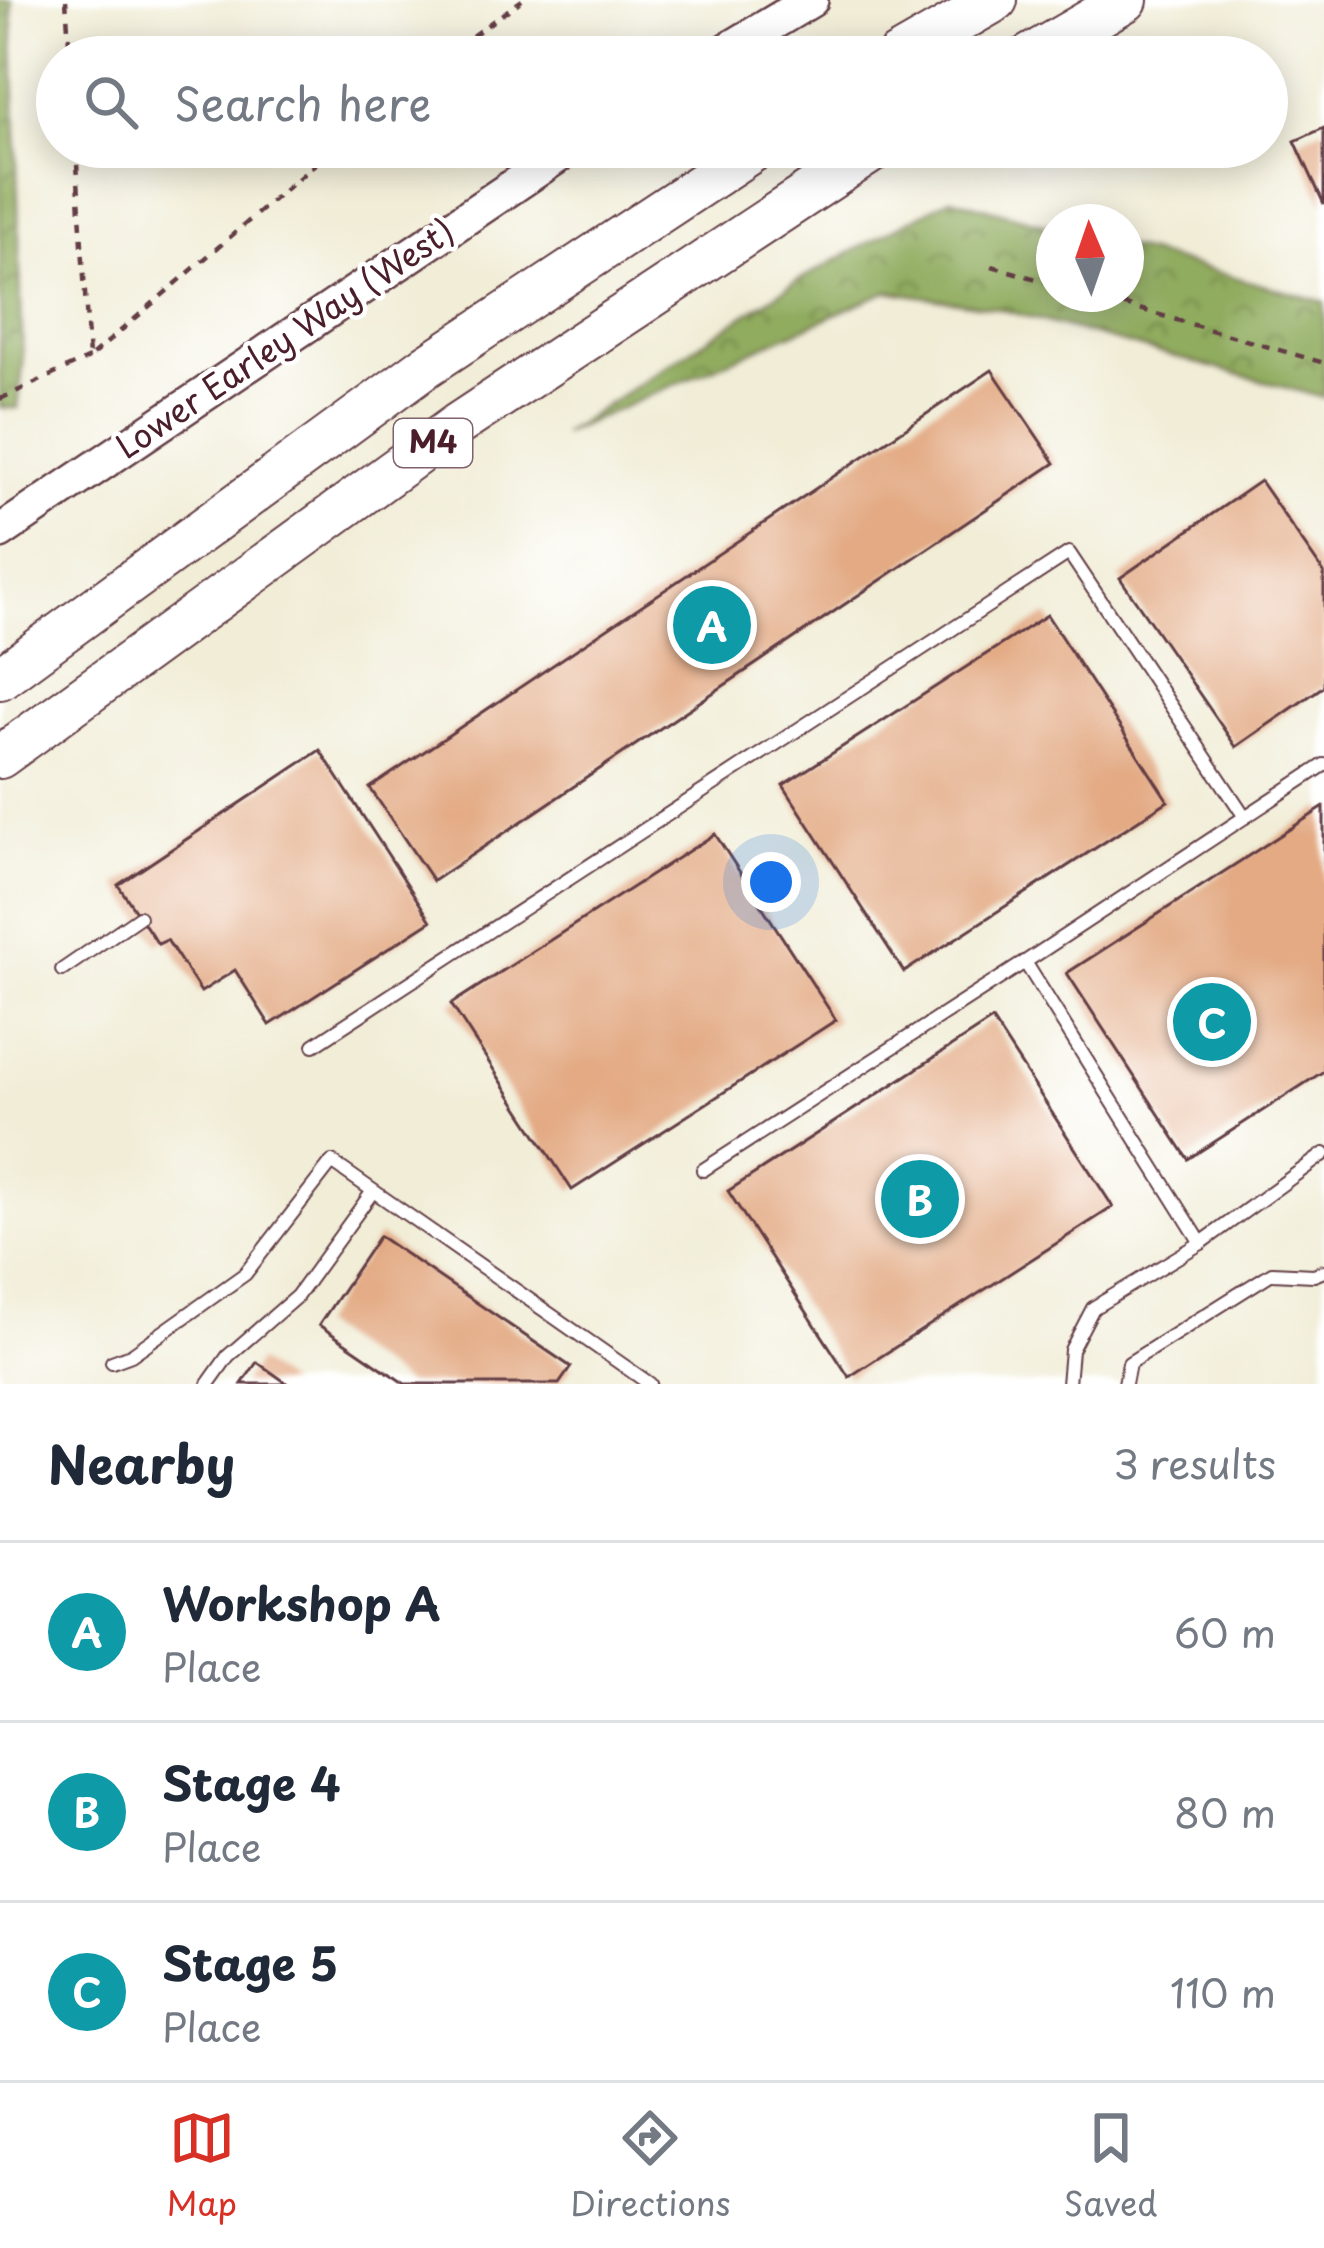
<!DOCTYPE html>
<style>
body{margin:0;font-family:"Playpen Sans",sans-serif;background:#f2f2f3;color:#1f2937}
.compass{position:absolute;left:1036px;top:204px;width:108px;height:108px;border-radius:50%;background:#fff;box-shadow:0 6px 30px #0003;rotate:358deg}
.you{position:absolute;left:771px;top:882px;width:42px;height:42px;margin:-30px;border:9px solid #fff;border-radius:50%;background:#1a73e8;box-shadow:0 0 0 18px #1a73e833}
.badge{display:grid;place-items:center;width:78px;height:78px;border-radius:50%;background:#d93025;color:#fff;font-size:39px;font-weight:700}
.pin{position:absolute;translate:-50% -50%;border:6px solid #fff;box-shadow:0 3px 12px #0006}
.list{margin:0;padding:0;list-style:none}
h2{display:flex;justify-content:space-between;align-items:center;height:156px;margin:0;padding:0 48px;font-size:51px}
h2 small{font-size:39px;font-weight:400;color:#747a83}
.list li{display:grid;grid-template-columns:78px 1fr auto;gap:36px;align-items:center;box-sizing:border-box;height:180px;padding:0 48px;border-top:3px solid #e0e1e3}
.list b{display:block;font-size:45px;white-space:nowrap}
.list p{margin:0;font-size:39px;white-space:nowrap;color:#747a83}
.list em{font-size:39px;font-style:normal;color:#747a83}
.icon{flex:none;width:66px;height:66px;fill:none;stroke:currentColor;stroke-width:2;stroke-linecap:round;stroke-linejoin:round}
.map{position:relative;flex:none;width:1324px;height:1384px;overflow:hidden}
.search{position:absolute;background:#fff;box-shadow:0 6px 30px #0003;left:36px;right:36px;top:36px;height:132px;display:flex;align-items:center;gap:30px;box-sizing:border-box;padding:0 42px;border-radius:66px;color:#747a83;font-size:45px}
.sheet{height:696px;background:#fff}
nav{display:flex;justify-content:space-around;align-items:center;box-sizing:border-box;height:168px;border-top:3px solid #e0e1e3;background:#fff;font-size:33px;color:#747a83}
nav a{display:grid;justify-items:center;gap:6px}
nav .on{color:#d93025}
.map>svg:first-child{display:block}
</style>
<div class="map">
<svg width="1324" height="1384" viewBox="0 0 1324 1384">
<defs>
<pattern id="forest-crowns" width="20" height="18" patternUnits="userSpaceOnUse" patternTransform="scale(3)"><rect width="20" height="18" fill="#90ac5e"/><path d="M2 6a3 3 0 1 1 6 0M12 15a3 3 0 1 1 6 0" fill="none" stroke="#788b4e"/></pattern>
</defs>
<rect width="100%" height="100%" fill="#fff"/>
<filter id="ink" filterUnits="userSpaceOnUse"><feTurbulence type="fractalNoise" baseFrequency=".00833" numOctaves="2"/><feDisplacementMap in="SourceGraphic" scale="24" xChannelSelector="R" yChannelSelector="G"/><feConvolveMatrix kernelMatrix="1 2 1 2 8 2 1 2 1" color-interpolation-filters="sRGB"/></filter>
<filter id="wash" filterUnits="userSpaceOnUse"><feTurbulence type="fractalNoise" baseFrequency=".004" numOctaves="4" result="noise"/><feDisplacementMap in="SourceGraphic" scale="48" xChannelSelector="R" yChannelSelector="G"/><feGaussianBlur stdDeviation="2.7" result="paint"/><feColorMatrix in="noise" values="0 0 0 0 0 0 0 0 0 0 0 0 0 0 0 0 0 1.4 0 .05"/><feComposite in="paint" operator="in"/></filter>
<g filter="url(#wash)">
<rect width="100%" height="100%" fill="#f1edd7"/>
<g fill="url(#forest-crowns)" stroke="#6d6644" stroke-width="3">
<path d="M0 0H12L23 366 18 408H0Z"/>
<path d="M951 198 1054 227V294H1126V247L1324 302V398L996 308 888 291 562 434 794 283Z"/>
</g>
<g id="blocks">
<g fill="#e3aa84">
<path d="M1324 128V204L1295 141Z"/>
<path d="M992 370 1055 463 433 881 370 788Z"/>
<path d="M1260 481 1324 573V686L1236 747 1120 578Z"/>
<path d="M1047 615 1168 801 904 972 783 785Z"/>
<path d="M320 750 431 921 270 1025 235 970 201 992 167 940 158 944 118 885Z"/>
<path d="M1324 807V1071L1188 1159 1067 973Z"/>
<path d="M715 834 836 1020 572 1190 451 1004Z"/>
<path d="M992 1020 1113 1207 849 1377 728 1191Z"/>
<path d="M379 1236 571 1367 559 1384H405L319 1325Z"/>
<path d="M257 1362 288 1384H242Z"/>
</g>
</g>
</g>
<g filter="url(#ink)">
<use href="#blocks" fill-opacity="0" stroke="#633e45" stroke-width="3"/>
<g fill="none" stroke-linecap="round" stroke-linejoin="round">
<defs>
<g id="lane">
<path d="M62 970 139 917"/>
<path d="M314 1045 1069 553 1245 817"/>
<path d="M703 1170 1025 962"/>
<path d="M1201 1243 1025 962 1324 765"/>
<path d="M112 1362 131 1355 245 1274 332 1162 650 1384"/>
<path d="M208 1384 228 1356 297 1296 373 1191"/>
<path d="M1068 1384 1071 1350 1093 1308 1201 1243 1324 1154"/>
<path d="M1125 1384 1129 1363 1272 1273 1314 1275 1324 1271"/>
</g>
<g id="secondary">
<path d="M716 57 811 0"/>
<path d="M0 532 571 147"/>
</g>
<g id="highway">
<path d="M897 57 996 0"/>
<path d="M1028 57 1126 0"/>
<path d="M0 678 425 367 758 147"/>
<path d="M0 757 457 425 878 147"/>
</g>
</defs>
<use href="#lane" stroke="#633e45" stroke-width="16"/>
<use href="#secondary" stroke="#633e45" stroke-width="38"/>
<use href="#highway" stroke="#633e45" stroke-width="46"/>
<g stroke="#633e45" stroke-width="4.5" stroke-dasharray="9 9" stroke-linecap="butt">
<path d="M66 0 70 57"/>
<path d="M443 57 522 0"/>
<path d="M76 147 89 358 335 147"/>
<path d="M992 266 1054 284"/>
<path d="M1088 294 1324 363"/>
<path d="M0 399 89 358"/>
</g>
<use href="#lane" stroke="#fff" stroke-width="12"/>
<use href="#secondary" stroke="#fff" stroke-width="33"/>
<use href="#highway" stroke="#fff" stroke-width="42"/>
</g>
</g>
<g text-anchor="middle" stroke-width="9" stroke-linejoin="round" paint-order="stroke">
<rect fill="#fff" stroke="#80626b" stroke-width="3" x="394" y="419" width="78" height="48" rx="9"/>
<g font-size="30" font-weight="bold" fill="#4a1f2b">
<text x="433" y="453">M4</text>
</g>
<g font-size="33" fill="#4a1f2b" stroke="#fff">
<text transform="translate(285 339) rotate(-34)" y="12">Lower Earley Way (West)</text>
</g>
</g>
</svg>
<svg class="compass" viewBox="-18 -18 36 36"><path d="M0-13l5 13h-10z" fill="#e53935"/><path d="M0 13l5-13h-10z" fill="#747a83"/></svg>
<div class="you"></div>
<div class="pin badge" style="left:712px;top:625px;background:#0f9aa8">A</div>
<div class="pin badge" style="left:920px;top:1199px;background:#0f9aa8">B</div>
<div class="pin badge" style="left:1212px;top:1022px;background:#0f9aa8">C</div>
<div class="search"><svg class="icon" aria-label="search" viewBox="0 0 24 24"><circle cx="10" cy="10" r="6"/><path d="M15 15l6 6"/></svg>Search here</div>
</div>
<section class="sheet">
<h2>Nearby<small>3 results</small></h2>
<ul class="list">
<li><span class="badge" style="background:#0f9aa8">A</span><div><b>Workshop A</b><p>Place</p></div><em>60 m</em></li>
<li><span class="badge" style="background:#0f9aa8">B</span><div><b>Stage 4</b><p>Place</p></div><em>80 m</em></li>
<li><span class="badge" style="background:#0f9aa8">C</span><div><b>Stage 5</b><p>Place</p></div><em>110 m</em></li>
</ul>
</section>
<nav>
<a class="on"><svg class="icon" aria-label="map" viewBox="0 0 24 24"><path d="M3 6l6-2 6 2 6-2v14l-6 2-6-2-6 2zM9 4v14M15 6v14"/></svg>Map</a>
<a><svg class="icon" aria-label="directions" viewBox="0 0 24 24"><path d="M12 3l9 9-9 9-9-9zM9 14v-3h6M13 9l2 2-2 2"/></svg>Directions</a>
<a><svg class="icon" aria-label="saved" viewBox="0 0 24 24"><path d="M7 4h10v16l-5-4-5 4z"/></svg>Saved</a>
</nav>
